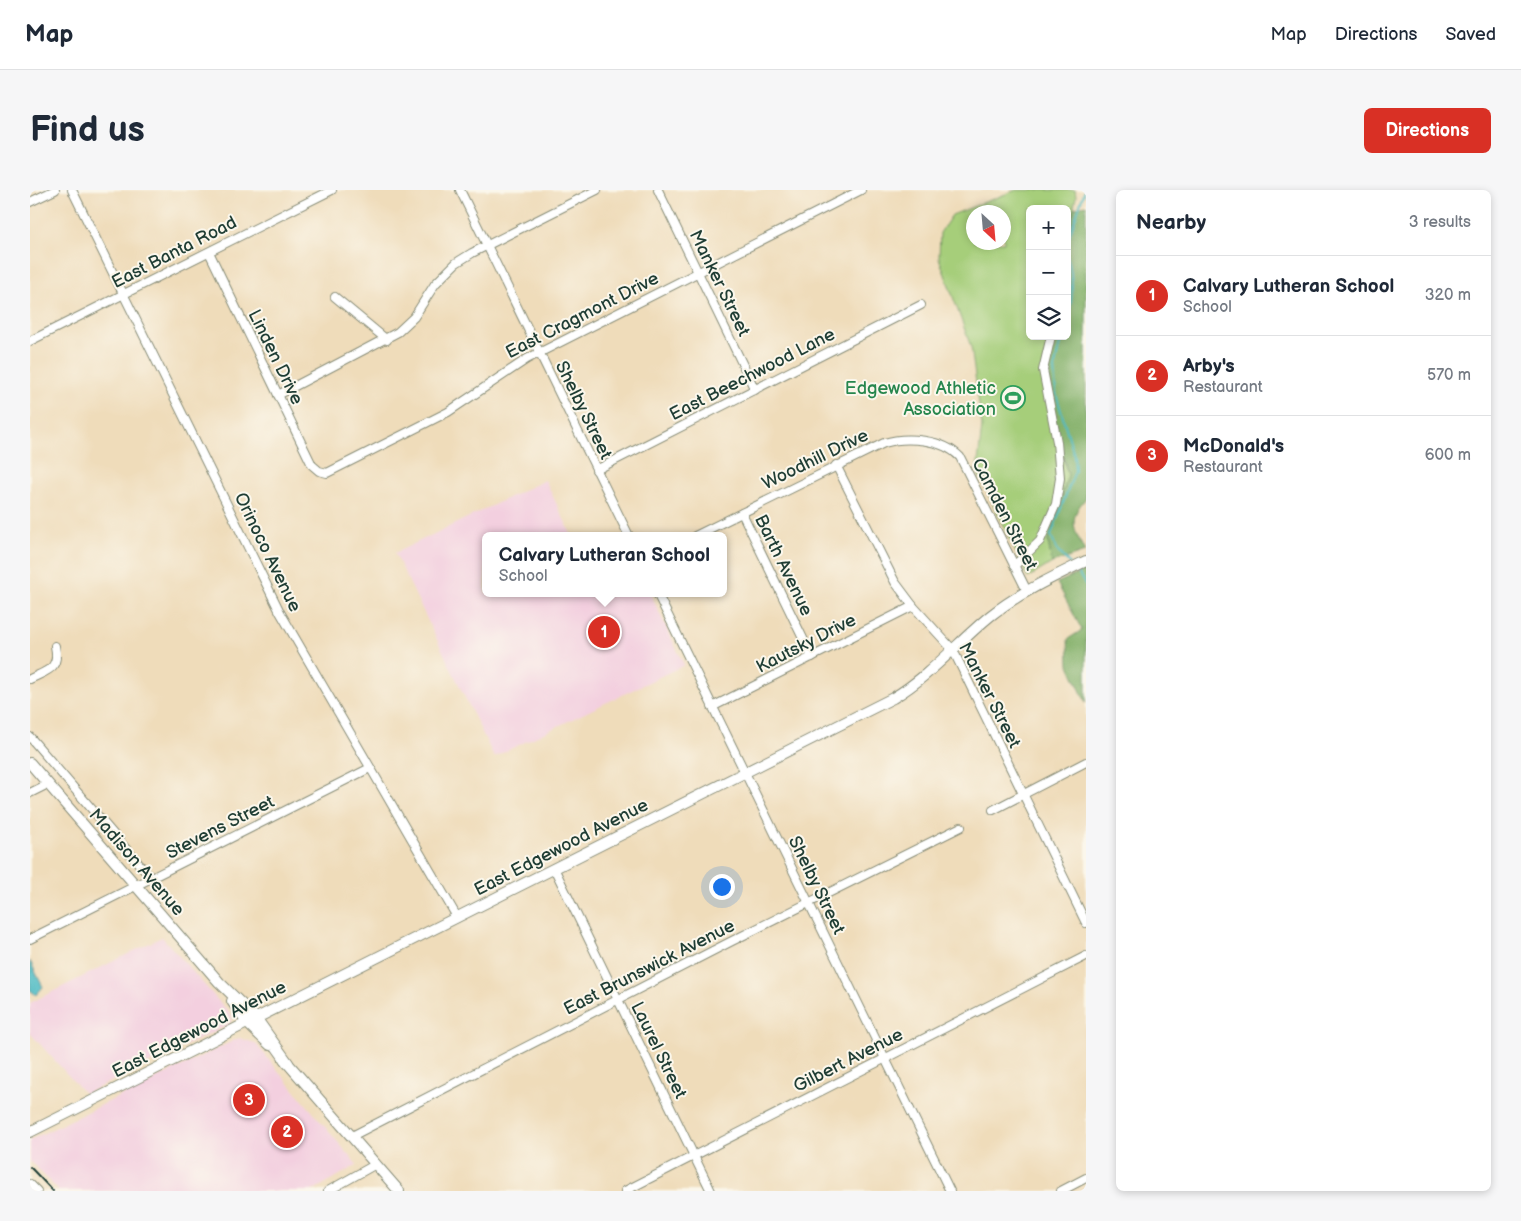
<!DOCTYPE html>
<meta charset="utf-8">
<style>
body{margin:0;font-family:"Balsamiq Sans",sans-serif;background:#f6f6f7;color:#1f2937}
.controls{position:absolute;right:15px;top:15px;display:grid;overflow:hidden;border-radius:8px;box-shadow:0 2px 8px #0003}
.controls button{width:45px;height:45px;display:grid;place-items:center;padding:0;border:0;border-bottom:1px solid #e0e1e3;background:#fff;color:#1f2937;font:25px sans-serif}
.compass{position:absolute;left:936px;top:15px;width:45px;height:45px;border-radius:50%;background:#fff;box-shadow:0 2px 8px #0003;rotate:154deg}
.you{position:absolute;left:691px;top:696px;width:18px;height:18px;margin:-12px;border:4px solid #fff;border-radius:50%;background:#1a73e8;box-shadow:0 0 0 8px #1a73e833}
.badge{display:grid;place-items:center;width:32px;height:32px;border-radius:50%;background:#d93025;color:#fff;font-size:16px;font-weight:700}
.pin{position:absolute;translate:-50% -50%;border:2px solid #fff;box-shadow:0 1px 5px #0006}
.popup{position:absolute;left:452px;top:342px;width:245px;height:65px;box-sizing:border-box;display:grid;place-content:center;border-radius:8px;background:#fff;filter:drop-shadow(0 1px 4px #0005);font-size:16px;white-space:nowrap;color:#747a83}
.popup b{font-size:19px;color:#1f2937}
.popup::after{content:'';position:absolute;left:50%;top:100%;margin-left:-10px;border:10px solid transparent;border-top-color:#fff}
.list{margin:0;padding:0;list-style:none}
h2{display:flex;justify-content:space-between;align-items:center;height:65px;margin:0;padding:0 20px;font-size:21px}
h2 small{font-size:16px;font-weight:400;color:#747a83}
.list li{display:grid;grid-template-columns:32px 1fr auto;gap:15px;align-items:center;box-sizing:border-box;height:80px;padding:0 20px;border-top:1px solid #e0e1e3}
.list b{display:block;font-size:19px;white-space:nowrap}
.list p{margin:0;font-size:16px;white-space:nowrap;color:#747a83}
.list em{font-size:16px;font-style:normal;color:#747a83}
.icon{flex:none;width:28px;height:28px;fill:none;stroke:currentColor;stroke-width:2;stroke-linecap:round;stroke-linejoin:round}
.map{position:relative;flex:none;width:1056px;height:1001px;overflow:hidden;border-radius:8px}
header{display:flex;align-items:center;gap:30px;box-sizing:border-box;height:70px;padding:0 25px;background:#fff;border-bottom:1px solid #e0e1e3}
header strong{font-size:24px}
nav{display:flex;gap:28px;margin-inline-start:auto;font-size:18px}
.intro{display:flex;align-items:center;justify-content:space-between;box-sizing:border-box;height:120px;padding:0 30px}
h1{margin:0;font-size:35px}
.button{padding:12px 22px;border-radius:8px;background:#d93025;color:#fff;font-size:18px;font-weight:700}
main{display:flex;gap:30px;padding:0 30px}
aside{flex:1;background:#fff;border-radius:8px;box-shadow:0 2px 8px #0003}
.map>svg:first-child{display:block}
</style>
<header>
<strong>Map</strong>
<nav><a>Map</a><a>Directions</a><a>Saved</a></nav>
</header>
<div class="intro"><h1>Find us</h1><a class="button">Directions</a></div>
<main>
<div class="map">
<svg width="1056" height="1001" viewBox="0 0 1056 1001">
<rect width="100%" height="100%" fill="#fbf7ec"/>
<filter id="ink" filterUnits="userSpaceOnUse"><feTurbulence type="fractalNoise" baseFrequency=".02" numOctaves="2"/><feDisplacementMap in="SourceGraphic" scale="10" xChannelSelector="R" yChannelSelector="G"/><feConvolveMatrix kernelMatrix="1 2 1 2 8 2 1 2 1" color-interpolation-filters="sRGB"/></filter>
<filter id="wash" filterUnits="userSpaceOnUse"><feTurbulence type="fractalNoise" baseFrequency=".0096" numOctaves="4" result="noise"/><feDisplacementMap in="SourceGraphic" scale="20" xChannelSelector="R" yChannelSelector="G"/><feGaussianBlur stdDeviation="1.12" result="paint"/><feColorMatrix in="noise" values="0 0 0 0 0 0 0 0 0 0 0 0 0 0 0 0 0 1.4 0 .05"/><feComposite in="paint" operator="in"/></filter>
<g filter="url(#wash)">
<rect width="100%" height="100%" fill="#efdcba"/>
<g fill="#f3cfdf">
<path d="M515 290 542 346H455V403H620L654 475 464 567 365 363Z"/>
<path d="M132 747 202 826 200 834 55 904 0 843V813Z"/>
<path d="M209 848 225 853 327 975 282 1001H29L0 971V950Z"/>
</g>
<path fill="#a6ce7a" stroke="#628657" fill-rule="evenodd" d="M986 0H1045L1046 7 1037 49V19H1000V146H1022L1027 252 1038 285 1018 351 1022 373 998 388 947 281 952 236 941 157 909 68 910 43 922 25ZM944 22H974V52H944Z"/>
<g fill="#84b16a" stroke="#52774f">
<path d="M1056 15V308C1037 329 1044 339 1055 362L1022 373 1018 351 1038 285 1013 180 1020 146H1037V49L1044 18Z"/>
<path d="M1056 380V513L1039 475 1038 449 1052 440 1027 393Z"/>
</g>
<path fill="#4bbac3" stroke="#357c7c" d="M0 771 13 797 6 805 0 800Z"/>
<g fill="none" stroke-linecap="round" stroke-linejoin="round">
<g stroke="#4bbac3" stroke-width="2">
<path d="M1037 52 1055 0"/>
<path d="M1037 67C1044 86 1043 111 1037 130"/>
<path d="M1032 146 1024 179 1026 204 1044 265 1045 281 1021 345 1026 359 1040 374"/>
<path d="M1047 381 1056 396"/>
</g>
</g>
</g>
<g filter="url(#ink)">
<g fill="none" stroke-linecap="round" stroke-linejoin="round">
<defs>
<g id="minor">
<path d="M42 0 250 422 427 727"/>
<path d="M430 0 599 346"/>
<path d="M628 0 725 200"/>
<path d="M0 12 25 0"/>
<path d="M179 62 282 275 289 281 297 283 418 222 497 169 831 0"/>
<path d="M305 107 357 150"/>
<path d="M0 151 302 0"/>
<path d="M248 205 368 142 384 127 405 94 426 73 442 63 567 0"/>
<path d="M806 275 865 392 883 416 923 460 1056 733"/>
<path d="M566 280 891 115"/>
<path d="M712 323 782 467"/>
<path d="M665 346 854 253C876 246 913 249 930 267L997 401"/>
<path d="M984 376 1010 351 1026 314 1030 288 1027 252 1013 180 1021 146"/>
<path d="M627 403 920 1001"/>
<path d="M0 489C18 480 30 479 25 456"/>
<path d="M682 517 883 416"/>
<path d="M0 547 121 688"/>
<path d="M0 603 18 594"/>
<path d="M963 620 1056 572"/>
<path d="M524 678 681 1001"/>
<path d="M0 749 340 578"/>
<path d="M322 946 702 751 931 637"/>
<path d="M0 994 7 1001"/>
<path d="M298 1001 346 974"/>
<path d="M595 1001 1056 766"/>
<path d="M1031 1001 1056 988"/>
</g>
<g id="major">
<path d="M0 573 189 792 226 828 258 873"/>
<path d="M202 811 217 833 240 855"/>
<path d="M254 869 369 1001"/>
<path d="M0 942 863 508C900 486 927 453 960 426 989 403 1023 387 1056 371"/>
</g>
</defs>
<use href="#minor" stroke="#878c77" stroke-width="10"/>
<use href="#major" stroke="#878c77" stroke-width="12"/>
<use href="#minor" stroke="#fff" stroke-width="8"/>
<use href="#major" stroke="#fff" stroke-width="10"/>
<path stroke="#1f3d34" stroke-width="2" d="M0 977 23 1001"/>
</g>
</g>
<defs>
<symbol id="stadium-ring" viewBox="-11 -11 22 22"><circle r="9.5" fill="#fbf7ec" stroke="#2e9e5b" stroke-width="1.5"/><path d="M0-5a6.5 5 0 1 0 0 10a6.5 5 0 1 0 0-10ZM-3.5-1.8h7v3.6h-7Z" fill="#2e9e5b"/></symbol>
</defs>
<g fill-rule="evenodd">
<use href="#stadium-ring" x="969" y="194" width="28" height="28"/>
</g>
<g text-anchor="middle" stroke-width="4" stroke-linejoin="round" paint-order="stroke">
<g font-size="18" fill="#1f3d34" stroke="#fbf7ec">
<text transform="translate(144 62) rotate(-27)" y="6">East Banta Road</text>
<text transform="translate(690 93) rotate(64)" y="6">Manker Street</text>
<text transform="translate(552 125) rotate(-27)" y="6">East Cragmont Drive</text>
<text transform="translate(246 167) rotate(64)" y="6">Linden Drive</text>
<text transform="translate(722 184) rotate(-27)" y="6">East Beechwood Lane</text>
<text transform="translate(554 220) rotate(64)" y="6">Shelby Street</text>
<text transform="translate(785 269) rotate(-26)" y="6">Woodhill Drive</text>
<text transform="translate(975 324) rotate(63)" y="6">Camden Street</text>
<text transform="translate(238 362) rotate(64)" y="6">Orinoco Avenue</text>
<text transform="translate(754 375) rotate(64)" y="6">Barth Avenue</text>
<text transform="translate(776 453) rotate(-27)" y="6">Kautsky Drive</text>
<text transform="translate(960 505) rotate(63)" y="6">Manker Street</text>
<text transform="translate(190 637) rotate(-27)" y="6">Stevens Street</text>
<text transform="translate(531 657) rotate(-27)" y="6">East Edgewood Avenue</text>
<text transform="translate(107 672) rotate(49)" y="6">Madison Avenue</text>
<text transform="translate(787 695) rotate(64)" y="6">Shelby Street</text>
<text transform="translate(619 777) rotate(-27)" y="6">East Brunswick Avenue</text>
<text transform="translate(169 839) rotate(-27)" y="6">East Edgewood Avenue</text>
<text transform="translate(629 860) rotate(64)" y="6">Laurel Street</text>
<text transform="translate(818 870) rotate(-27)" y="6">Gilbert Avenue</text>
</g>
<g font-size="18" fill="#27864d" stroke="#fbf7ec" text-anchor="end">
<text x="966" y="204">Edgewood Athletic<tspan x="966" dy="21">Association</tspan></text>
</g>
</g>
</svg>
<div class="controls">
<button>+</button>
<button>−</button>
<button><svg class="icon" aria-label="layers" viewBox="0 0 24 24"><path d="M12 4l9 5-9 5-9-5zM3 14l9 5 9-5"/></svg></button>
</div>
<svg class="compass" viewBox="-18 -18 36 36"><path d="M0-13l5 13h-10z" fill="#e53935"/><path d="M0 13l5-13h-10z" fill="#747a83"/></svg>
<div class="you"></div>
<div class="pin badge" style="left:574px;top:442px">1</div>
<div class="popup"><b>Calvary Lutheran School</b>School</div>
<div class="pin badge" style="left:257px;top:942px">2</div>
<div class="pin badge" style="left:219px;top:910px">3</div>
</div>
<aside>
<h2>Nearby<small>3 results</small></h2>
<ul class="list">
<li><span class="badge">1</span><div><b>Calvary Lutheran School</b><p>School</p></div><em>320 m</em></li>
<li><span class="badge">2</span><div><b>Arby's</b><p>Restaurant</p></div><em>570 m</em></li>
<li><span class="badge">3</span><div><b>McDonald's</b><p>Restaurant</p></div><em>600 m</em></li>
</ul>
</aside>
</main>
